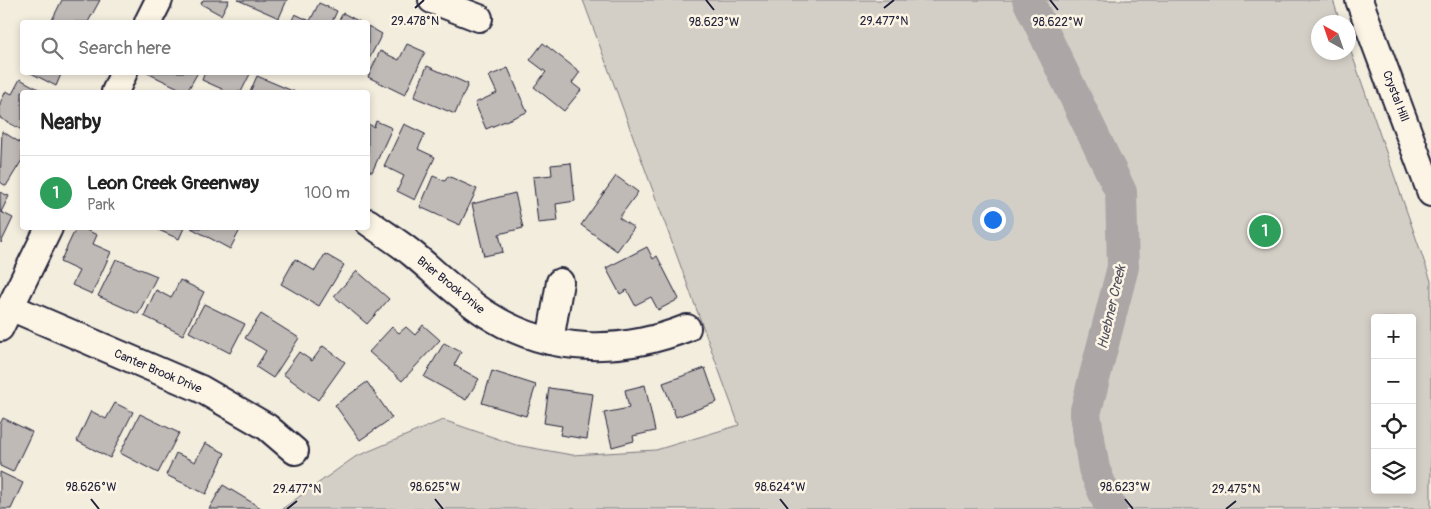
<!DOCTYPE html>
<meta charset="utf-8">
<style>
body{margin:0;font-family:Pangolin,sans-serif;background:#f6f6f6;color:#222}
.controls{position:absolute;right:15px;bottom:15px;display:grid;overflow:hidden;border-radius:5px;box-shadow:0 2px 8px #0003}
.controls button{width:45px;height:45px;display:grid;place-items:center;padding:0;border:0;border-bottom:1px solid #e0e0e0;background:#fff;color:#222;font:25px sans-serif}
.compass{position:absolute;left:1311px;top:15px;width:45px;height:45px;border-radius:50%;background:#fff;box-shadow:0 2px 8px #0003;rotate:320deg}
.you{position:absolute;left:992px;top:219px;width:18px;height:18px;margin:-12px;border:4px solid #fff;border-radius:50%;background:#1a73e8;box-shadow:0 0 0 8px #1a73e833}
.badge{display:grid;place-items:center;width:32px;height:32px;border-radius:50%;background:#7c3aed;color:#fff;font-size:16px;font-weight:700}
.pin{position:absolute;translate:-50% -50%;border:2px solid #fff;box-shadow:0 1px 5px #0006}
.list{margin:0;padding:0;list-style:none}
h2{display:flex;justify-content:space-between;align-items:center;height:65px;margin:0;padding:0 20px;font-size:21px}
h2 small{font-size:16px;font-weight:400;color:#767676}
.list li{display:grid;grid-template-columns:32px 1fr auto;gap:15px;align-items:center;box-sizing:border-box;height:75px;padding:0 20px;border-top:1px solid #e0e0e0}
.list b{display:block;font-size:19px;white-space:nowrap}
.list p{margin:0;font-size:16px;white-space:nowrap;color:#767676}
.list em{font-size:16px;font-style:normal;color:#767676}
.icon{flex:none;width:28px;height:28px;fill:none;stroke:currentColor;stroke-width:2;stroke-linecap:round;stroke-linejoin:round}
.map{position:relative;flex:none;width:1431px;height:509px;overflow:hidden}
.search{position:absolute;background:#fff;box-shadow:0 2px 8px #0003;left:20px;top:20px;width:350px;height:55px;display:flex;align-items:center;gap:12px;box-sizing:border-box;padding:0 18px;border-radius:5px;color:#767676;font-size:19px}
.panel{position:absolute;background:#fff;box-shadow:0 2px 8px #0003;left:20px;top:90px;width:350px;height:140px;border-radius:5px}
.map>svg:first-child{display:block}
</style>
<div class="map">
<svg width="1431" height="509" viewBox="0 0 1431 509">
<rect width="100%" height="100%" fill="#f3edde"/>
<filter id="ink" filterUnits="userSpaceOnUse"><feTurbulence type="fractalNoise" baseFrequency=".02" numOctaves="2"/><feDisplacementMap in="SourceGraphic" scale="10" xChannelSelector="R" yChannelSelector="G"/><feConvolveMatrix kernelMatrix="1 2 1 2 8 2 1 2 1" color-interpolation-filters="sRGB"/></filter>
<g filter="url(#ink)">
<path fill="#d4cfc6" stroke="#7b7880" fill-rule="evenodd" d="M583 0H1333L1340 22H1318V52H1348L1349 46 1431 281V509H282L355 457 443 420 516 445 572 455 656 450 739 425ZM1375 318H1412V490H1375Z"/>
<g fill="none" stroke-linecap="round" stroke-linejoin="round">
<path stroke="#aca7a6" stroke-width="32" d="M1028 0 1121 192 1123 267 1085 414 1094 469 1111 509"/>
</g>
<g fill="#bfbab6" stroke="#22223b">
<path d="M62 0H100L88 22H51Z"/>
<path d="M203 0H229L221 15 201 4Z"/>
<path d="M238 0H287L279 18Z"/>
<path d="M319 3 337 11 332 22H291L295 14 310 21Z"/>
<path d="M343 13 360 22H338Z"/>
<path d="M368 26 382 34 368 61Z"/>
<path d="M543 43 580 72 572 83 581 90 564 111 534 87 546 72 530 60Z"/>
<path d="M407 44 425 52 405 95 368 77 380 51 399 60Z"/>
<path d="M427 66 468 84 455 114 414 97Z"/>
<path d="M508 68 527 112 486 129 475 103 497 93 489 76Z"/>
<path d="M29 72H62L56 86Z"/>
<path d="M198 72 187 92 147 73 148 72Z"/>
<path d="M205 72H251L241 92H221L222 89 202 80Z"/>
<path d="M257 76 295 92H250Z"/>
<path d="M20 79 44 92H22V130L0 118V103L6 91 12 94Z"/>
<path d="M376 121 392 128 372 172 368 170V124L374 127Z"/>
<path d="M404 124 425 134 418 149 435 157 415 200 397 191 404 176 384 166Z"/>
<path d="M2 131 22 144V160L6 186 0 182Z"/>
<path d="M571 163 575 201 556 204 558 221 538 223 533 177 552 175 551 165Z"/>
<path d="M433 176 445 181 448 176 477 189 460 225 420 207Z"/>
<path d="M616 176 638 192 619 218 634 228 617 251 581 225Z"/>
<path d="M0 192 9 196 1 212 13 218 1 243Z"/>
<path d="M515 193 523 228 499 234 503 252 484 256 472 204Z"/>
<path d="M76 228H82L97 235 93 244 111 252 92 294 72 285 79 271 60 262Z"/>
<path d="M154 228H184L179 239Z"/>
<path d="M191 228H241L230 249Z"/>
<path d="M647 247 653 259 657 256 679 299 658 310 651 297 635 305 627 290 620 294 606 268Z"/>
<path d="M325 254 344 265 319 306 281 284 295 259 315 271Z"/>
<path d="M116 259 157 276 138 314 98 296Z"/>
<path d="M357 271 389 299 367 324 334 296Z"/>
<path d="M180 280 204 292 183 335 144 316 156 290 171 298Z"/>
<path d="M204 304 245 324 230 353 189 332Z"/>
<path d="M261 314 299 338 273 378 256 367 266 351 245 338Z"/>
<path d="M423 325 440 340 402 381 369 352 392 327 399 333 406 327 415 335Z"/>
<path d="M444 343 461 352 454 365 479 379 466 400 424 377Z"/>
<path d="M323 346 345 362 318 400 283 374 299 352 312 361Z"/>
<path d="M705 368 717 402 676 417 663 383Z"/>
<path d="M492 371 536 385 526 416 482 403Z"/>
<path d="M367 382 392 418 360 440 335 405Z"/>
<path d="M645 385 655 431 633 436 634 441 612 447 604 413 629 408 625 390Z"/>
<path d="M549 388 593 394 587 439 560 435 562 426 544 423Z"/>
<path d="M115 403 133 412 110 458 77 441 91 411 106 419Z"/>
<path d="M140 414 179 433 158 473 120 453Z"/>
<path d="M3 418 32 432 13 472 0 466V424Z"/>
<path d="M205 443 225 453 206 494 166 475 176 453 195 462Z"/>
<path d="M0 472 23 483 11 509H0Z"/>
<path d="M223 485 261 508 260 509H209Z"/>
</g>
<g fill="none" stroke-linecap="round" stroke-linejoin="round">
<defs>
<g id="minor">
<path d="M432 0 479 18"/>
<path d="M1359 0 1431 193"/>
<path d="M148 22 159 0"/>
<path d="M115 92 124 72"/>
<path d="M368 222C383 233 400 243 414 255 438 275 461 298 488 315 549 354 621 354 687 328"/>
<path d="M10 307 201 389 267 427 295 451"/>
<path d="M0 328 49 228"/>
<path d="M550 341 560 282"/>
</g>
</defs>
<use href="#minor" stroke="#22223b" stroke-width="30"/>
<use href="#minor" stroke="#fcf5e5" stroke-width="26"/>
</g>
</g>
<path fill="none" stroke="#22223b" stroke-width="2" d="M706 0 714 10M1050 0 1058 10M415 8 424 0M884 8 894 0M91 499 99 509M435 499 443 509M780 499 788 509M1125 499 1133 509M287 509 297 501M1226 509 1236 501"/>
<g text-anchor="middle" stroke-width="5" stroke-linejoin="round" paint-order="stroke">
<g font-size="12" fill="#22223b" stroke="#fcf5e5">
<text transform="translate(1396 96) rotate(69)" y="4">Crystal Hill</text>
<text transform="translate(451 285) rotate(39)" y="4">Brier Brook Drive</text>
<text transform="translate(158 371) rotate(23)" y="4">Canter Brook Drive</text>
</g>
<g font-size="14" font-style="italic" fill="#525160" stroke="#fcf5e5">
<text transform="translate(1111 307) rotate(-77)" y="5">Huebner Creek</text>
</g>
</g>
<g font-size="12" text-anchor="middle" fill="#22223b" stroke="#fcf5e5" stroke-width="5" stroke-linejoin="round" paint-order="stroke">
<text x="415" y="25">29.478°N</text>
<text x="884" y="25">29.477°N</text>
<text x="714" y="26">98.623°W</text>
<text x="1058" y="26">98.622°W</text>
<text x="91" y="491">98.626°W</text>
<text x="435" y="491">98.625°W</text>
<text x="780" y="491">98.624°W</text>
<text x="1125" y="491">98.623°W</text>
<text x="297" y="493">29.477°N</text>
<text x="1236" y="493">29.475°N</text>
</g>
</svg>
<div class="controls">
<button>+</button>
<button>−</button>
<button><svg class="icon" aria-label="locate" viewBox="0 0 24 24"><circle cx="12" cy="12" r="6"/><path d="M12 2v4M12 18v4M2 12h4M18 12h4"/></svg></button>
<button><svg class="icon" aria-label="layers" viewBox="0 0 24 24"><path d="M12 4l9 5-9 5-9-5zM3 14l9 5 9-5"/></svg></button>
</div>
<svg class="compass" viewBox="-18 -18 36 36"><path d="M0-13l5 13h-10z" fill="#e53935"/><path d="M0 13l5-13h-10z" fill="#767676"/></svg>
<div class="you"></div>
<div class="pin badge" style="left:1265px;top:231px;background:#2e9e5b">1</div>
<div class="search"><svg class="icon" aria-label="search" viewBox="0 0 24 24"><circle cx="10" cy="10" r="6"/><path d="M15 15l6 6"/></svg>Search here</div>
<section class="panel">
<h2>Nearby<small></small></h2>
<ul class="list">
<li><span class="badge" style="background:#2e9e5b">1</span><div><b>Leon Creek Greenway</b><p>Park</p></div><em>100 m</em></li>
</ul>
</section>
</div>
